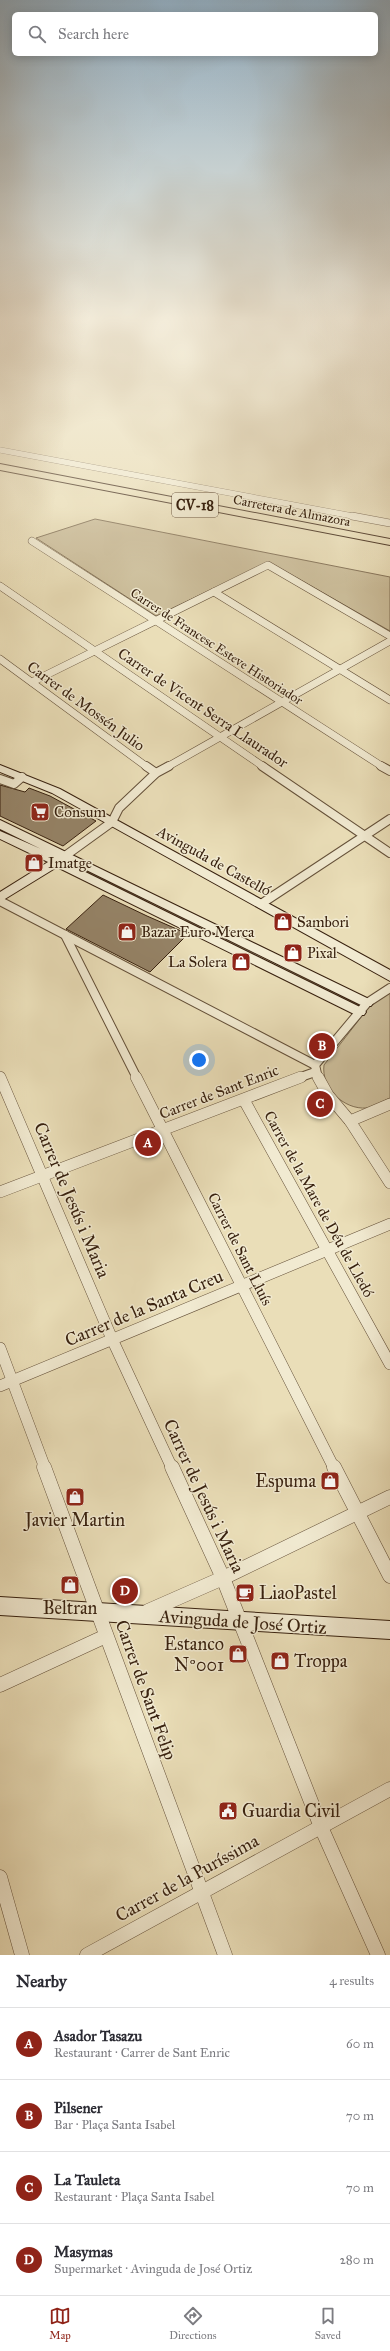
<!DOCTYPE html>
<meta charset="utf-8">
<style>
body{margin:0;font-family:"IM FELL Great Primer",serif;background:#f2f2f3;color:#2b2b33}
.you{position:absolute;left:199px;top:1060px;width:14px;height:14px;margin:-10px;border:3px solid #fff;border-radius:50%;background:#1a73e8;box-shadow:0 0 0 6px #1a73e833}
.badge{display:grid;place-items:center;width:26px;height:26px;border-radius:50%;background:#8f2418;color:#fff;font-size:13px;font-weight:700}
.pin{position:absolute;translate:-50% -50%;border:2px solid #fff;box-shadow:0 1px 4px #0006}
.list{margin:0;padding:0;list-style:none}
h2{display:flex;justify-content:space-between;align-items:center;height:52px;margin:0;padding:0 16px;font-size:17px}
h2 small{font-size:13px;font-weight:400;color:#7c7c81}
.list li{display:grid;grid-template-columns:26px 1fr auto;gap:12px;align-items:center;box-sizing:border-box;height:72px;padding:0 16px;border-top:1px solid #e1e1e2}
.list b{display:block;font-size:15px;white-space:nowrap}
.list p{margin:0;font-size:13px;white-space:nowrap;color:#7c7c81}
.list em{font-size:13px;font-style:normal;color:#7c7c81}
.icon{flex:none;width:22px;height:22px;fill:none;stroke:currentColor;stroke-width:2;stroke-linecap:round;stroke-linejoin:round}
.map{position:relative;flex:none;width:390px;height:1955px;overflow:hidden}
.search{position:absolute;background:#fff;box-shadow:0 2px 10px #0003;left:12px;right:12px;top:12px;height:44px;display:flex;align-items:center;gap:10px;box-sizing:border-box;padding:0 14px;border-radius:6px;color:#7c7c81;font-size:15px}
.sheet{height:340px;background:#fff}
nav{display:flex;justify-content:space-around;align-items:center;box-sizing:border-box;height:56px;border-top:1px solid #e1e1e2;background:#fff;font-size:11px;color:#7c7c81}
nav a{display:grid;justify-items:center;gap:2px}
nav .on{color:#8f2418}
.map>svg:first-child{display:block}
</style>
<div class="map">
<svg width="390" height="1955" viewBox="0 0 390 1955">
<rect width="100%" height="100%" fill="#eadeb8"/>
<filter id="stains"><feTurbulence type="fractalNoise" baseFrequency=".005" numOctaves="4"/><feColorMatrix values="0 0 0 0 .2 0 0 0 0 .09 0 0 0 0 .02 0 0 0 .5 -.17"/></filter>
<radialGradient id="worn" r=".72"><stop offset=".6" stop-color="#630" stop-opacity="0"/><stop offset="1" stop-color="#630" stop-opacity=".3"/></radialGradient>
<g fill="#ccbe9b" stroke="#827055">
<path d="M95 519 390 577V631L269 562 156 616 36 538Z"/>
<path d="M390 993V1098C383 1101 374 1107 367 1108 343 1110 321 1087 324 1065L372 1003Z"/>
</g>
<g fill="#958367" stroke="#38210f">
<path d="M0 785 25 792 29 788 50 796 96 821 63 846 0 816Z"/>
<path d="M103 895 147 916 188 934 150 972 66 929Z"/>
</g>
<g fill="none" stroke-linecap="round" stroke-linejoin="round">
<defs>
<path id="street-far4" d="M0 450 358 517"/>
<g id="street-far3">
<path d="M352 516 390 523"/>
<path d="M32 541 383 767"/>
<path d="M0 586 264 767"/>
<path d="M214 592 390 700"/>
<path d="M0 659 147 767"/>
<path d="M32 682 268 565 390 636"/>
<path d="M167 767 390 641"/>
</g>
<g id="street-far2">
<path d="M146 766 156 773"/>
<path d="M262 766 390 853"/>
<path d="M381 766 390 771"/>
<path d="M0 779 14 784 22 777"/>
<path d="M65 856 112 822 119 808 156 773 169 766"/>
<path d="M0 901 315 1065"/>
<path d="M261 904 390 819"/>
<path d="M65 935 137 1078"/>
<path d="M0 1077 1 1078"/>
<path d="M298 1078 315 1072"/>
<path d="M318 1078 315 1065 367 1003 390 988"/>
</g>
<g id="street-far1">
<path d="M0 1077 112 1339 172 1468"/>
<path d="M136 1077 334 1468"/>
<path d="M318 1077 328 1095 350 1121 390 1104"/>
<path d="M244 1100 390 1364"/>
<path d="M350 1121 390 1183"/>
<path d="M0 1192 301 1077"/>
<path d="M0 1348 45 1468"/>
<path d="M0 1386 390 1224"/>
</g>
<g id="street">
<path d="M44 1467 225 1955"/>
<path d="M172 1467 223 1578 321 1827 378 1955"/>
<path d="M334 1467 390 1576"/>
<path d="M148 1611 223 1578 390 1497"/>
<path d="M0 1685 106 1636"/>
<path d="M0 1877 22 1955"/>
<path d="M87 1955 390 1789"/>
</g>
<g id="secondary">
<path d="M0 765 60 789 390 970V981L52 793 0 772Z"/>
<path d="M0 820 371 1000 373 1003 371 1006H363L68 861 67 863 364 1009 366 1012 364 1015H356L57 867 0 902V892L48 862 0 839V831L41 849 0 829Z"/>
<path d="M0 1597 390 1621V1639L0 1615Z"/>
</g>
<path id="primary" d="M0 464 390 539V545L0 470Z"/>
</defs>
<use href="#street-far4" stroke="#645039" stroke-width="6"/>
<use href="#street-far3" stroke="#645039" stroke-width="8"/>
<use href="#street-far2" stroke="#645039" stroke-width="10"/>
<use href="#street-far1" stroke="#645039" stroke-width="12"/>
<use href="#street" stroke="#645039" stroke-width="15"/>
<use href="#secondary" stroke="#38210f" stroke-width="2"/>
<use href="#primary" stroke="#38210f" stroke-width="2"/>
<use href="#street-far4" stroke="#f1ead1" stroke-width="5.5"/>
<use href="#street-far3" stroke="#f1ead1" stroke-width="7"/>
<use href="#street-far2" stroke="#f1ead1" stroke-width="8"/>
<use href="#street-far1" stroke="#f1ead1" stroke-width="11"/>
<use href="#street" stroke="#f1ead1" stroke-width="14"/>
<use href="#secondary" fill="#f1ead1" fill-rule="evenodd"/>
<use href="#primary" fill="#eadeb8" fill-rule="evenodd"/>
</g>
<linearGradient id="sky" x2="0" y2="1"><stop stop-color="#90abbe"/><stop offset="0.54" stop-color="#f6f0df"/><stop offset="1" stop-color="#f6f0df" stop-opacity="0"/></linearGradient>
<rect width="390" height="590" fill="url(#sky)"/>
<defs>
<symbol id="supermarket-square" viewBox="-11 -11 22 22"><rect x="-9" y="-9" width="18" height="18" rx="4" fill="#8f2418" stroke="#f1ead1"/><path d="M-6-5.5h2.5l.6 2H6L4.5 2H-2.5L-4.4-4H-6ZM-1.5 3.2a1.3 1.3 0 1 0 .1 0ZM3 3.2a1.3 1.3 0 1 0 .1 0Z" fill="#fff"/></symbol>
<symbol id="shop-square" viewBox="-11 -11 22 22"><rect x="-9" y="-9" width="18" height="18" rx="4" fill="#8f2418" stroke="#f1ead1"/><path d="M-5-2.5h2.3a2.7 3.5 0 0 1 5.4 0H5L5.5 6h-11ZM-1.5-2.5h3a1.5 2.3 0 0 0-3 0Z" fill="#fff"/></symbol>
<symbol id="cafe-square" viewBox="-11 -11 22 22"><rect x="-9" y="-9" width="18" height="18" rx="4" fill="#8f2418" stroke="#f1ead1"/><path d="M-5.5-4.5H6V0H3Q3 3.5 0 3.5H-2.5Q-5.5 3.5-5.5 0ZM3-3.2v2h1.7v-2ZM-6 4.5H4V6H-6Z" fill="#fff"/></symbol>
<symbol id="civic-square" viewBox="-11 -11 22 22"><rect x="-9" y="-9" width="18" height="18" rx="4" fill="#8f2418" stroke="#f1ead1"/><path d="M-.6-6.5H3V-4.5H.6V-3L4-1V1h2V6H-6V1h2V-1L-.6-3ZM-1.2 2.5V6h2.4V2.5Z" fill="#fff"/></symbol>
</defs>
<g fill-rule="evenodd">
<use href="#supermarket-square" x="29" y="801" width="22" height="22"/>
<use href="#shop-square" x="23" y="852" width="22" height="22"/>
<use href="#shop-square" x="272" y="911" width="22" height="22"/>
<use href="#shop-square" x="116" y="921" width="22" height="22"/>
<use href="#shop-square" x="282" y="942" width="22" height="22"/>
<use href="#shop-square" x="230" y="951" width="22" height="22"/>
<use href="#shop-square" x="319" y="1470" width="22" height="22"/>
<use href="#shop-square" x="64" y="1486" width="22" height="22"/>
<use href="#shop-square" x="59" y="1574" width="22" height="22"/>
<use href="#cafe-square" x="234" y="1582" width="22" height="22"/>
<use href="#shop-square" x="227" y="1643" width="22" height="22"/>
<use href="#shop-square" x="269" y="1650" width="22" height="22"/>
<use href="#civic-square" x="217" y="1800" width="22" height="22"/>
</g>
<g text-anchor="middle" stroke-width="3" stroke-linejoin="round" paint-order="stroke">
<g font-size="13" fill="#38210f" stroke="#f1ead1">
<text transform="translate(292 510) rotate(11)" y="5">Carretera de Almazora</text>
<text transform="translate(217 646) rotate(33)" y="5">Carrer de Francesc Esteve Historiador</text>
</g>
<rect fill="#f1ead1" stroke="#705d49" stroke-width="1" x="172" y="493" width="46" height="24" rx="3"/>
<g font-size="14" font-weight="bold" fill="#38210f">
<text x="195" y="510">CV-18</text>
</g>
<g font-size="15" fill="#38210f" stroke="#f1ead1">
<text transform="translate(86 706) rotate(36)" y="5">Carrer de Mossén Julio</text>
<text transform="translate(203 708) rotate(34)" y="5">Carrer de Vicent Serra Llaurador</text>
<text transform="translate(214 861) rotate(29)" y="5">Avinguda de Castelló</text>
<text transform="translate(219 1092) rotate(-21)" y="5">Carrer de Sant Enric</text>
<text transform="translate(319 1204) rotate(61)" y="5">Carrer de la Mare de Déu de Lledó</text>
<text transform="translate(240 1249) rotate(63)" y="5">Carrer de Sant Lluís</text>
</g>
<g font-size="15" fill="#38210f" stroke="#f1ead1" text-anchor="start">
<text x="54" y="817">Consum</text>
<text x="48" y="868">Imatge</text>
<text x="297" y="927">Sambori</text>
<text x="141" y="937">Bazar Euro Merca</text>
<text x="307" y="958">Pixal</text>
<text x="227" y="967" text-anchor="end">La Solera</text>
</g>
<g font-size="18" fill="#38210f" stroke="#f1ead1">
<text transform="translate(72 1200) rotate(67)" y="6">Carrer de Jesús i Maria</text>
<text transform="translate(144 1308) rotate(-23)" y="6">Carrer de la Santa Creu</text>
<text transform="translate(204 1496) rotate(65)" y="6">Carrer de Jesús i Maria</text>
<text transform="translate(243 1622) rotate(4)" y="6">Avinguda de José Ortiz</text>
<text transform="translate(146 1690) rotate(70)" y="6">Carrer de Sant Felip</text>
<text transform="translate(187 1878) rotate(-29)" y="6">Carrer de la Puríssima</text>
</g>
<g font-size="18" fill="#38210f" stroke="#f1ead1" text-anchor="start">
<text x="316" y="1487" text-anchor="end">Espuma</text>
<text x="75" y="1526" text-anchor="middle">Javier Martin</text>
<text x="259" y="1599">LiaoPastel</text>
<text x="70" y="1614" text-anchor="middle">Beltran</text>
<text x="224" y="1650" text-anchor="end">Estanco<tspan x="224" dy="21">Nº001</tspan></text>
<text x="294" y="1667">Troppa</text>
<text x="242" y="1817">Guardia Civil</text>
</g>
</g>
<rect width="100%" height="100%" filter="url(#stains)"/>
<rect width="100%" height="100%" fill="url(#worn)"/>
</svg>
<div class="you"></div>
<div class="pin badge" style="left:148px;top:1143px">A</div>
<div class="pin badge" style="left:322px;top:1046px">B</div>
<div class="pin badge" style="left:320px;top:1104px">C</div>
<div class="pin badge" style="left:125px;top:1591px">D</div>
<div class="search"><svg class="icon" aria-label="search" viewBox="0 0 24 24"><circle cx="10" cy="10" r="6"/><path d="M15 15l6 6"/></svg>Search here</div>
</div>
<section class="sheet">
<h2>Nearby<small>4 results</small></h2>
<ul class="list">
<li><span class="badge">A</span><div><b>Asador Tasazu</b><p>Restaurant · Carrer de Sant Enric</p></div><em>60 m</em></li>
<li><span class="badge">B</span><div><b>Pilsener</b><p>Bar · Plaça Santa Isabel</p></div><em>70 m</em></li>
<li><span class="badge">C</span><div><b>La Tauleta</b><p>Restaurant · Plaça Santa Isabel</p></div><em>70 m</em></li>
<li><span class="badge">D</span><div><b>Masymas</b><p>Supermarket · Avinguda de José Ortiz</p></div><em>280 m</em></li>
</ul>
</section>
<nav>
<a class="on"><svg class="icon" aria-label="map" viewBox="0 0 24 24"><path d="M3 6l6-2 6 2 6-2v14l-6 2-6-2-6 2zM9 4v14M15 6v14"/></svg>Map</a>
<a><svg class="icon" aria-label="directions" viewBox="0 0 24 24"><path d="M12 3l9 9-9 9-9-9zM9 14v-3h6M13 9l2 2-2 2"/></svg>Directions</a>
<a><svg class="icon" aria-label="saved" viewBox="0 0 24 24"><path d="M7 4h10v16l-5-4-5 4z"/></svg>Saved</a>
</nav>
